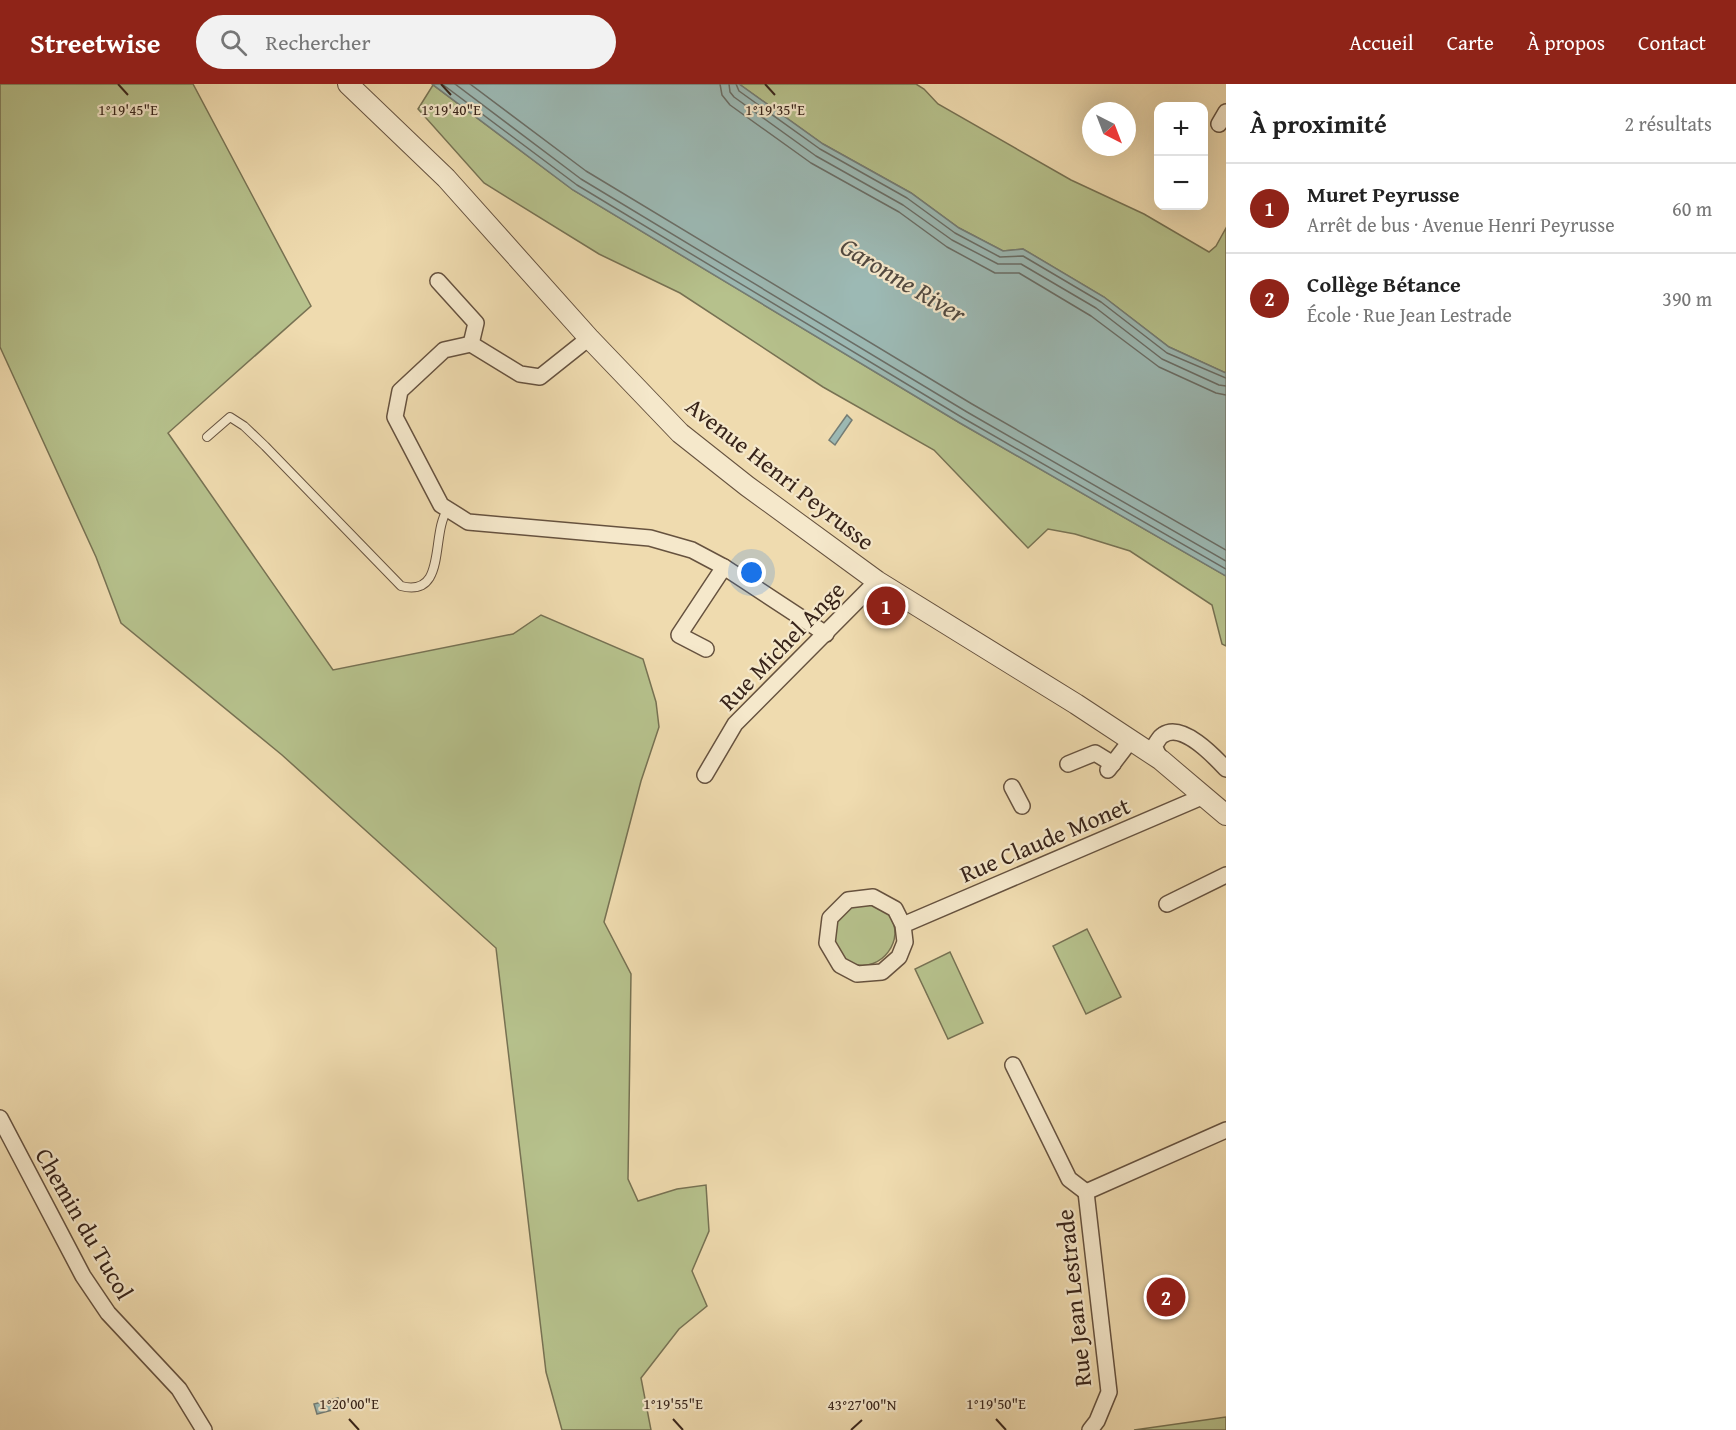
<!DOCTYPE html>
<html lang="fr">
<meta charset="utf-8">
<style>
body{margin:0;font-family:"Gentium Book Plus",serif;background:#f2f2f2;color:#222}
.controls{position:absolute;right:18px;top:18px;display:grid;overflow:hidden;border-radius:12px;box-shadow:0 6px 24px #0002}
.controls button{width:54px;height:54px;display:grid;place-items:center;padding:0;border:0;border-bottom:2px solid #e0e0e0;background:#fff;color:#222;font:30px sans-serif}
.compass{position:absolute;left:1082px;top:18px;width:54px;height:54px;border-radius:50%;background:#fff;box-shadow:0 6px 24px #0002;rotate:138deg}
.you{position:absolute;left:752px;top:489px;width:21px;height:21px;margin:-15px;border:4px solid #fff;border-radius:50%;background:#1a73e8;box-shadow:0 0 0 9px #1a73e833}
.badge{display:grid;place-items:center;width:39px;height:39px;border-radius:50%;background:#8f2418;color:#fff;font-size:20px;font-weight:700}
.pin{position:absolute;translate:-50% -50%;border:3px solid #fff;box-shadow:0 2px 6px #0006}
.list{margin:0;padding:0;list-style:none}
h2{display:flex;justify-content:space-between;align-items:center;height:78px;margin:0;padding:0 24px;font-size:26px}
h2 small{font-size:20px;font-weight:400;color:#767676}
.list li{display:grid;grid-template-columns:39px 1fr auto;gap:18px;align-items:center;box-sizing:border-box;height:90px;padding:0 24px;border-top:2px solid #e0e0e0}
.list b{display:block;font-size:22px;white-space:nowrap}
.list p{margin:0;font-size:20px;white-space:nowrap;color:#767676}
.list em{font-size:20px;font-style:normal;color:#767676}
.icon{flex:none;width:33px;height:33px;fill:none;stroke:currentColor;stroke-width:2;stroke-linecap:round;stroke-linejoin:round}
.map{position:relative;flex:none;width:1226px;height:1346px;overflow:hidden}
header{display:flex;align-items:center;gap:36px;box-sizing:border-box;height:84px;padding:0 30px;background:#8f2418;color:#fff}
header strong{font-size:28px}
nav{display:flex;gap:33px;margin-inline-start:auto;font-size:21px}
.search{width:420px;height:54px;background:#f2f2f2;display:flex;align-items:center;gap:15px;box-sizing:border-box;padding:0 21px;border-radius:33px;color:#767676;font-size:22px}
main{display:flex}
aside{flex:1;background:#fff}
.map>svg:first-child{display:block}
</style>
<header>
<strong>Streetwise</strong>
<div class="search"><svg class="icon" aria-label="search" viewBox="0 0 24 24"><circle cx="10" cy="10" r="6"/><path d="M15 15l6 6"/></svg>Rechercher</div>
<nav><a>Accueil</a><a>Carte</a><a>À propos</a><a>Contact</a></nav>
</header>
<main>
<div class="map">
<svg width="1226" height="1346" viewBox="0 0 1226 1346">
<rect width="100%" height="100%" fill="#efdbaf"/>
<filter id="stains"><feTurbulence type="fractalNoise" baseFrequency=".00333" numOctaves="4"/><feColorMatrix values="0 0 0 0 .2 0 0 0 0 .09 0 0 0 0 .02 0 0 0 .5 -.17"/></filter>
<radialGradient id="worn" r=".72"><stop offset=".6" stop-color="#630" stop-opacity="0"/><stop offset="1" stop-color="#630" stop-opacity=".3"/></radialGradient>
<g fill="#b6c18c" stroke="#777253" stroke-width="1.5">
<path d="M0 0H193L311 222 168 349 333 586 513 550 541 531 643 575 656 618 659 643 641 697 604 838 631 890 628 1095 638 1117 677 1105 706 1101 709 1147 692 1187 707 1222 679 1245 641 1294 651 1346H562L546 1288 496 864 282 671 121 539 96 473 0 263Z"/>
<path d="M739 0H916L924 5 938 20 1071 96 1144 130 1209 168 1216 162 1226 144V289L1169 263 1104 213 1023 165 1003 167 959 144 911 109 823 60Z"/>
<path d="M433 1 573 106 960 339 1226 492V562L1222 560 1212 521 1130 467 1075 450 1048 445 1028 464 934 366 823 303 680 209 599 170 484 99 418 25Z"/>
<path d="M870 818C876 822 885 826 889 831 907 855 881 889 853 880 846 878 840 871 835 867 832 826 831 829 870 818Z"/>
<path d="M1087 845 1121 913 1086 930 1053 862Z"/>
<path d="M950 868 983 939 948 955 915 885Z"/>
<path d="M1226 1333V1346H1134Z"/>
</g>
<g fill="#9cb9b4" stroke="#747d76" stroke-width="1.5">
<path d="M432 0H739L823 60 911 109 959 144 1003 167 1023 165 1104 213 1169 263 1226 289V492L960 339 573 106Z"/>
<path d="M847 331 852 336 835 361 829 356Z"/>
<path d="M338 1314 340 1324 317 1330 314 1320Z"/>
</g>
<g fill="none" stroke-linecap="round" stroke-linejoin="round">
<g stroke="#6a6e67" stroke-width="1.5">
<path d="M442 0 577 101 963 334 1226 485"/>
<path d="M455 0 581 95 967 328 1226 477"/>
<path d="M470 0 586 87 972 320 1226 466"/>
<path d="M720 0 722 11 730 21 811 79 899 128 947 163 995 189H1019L1091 232 1159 283 1216 309 1226 311"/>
<path d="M729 0 730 8 734 13 816 72 903 121 952 156 998 180H1021L1096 224 1162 275 1219 301 1226 302"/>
<path d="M736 0 739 7 820 65 907 114 955 149 1000 173 1023 172 1101 218 1167 269 1226 294"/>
</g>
<defs>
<path id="service" d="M207 353 230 333 244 342 265 362 401 502C448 514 430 449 448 425"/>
<g id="minor">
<path d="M1219 40 1226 28"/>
<path d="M438 197 476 239 471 260"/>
<path d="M589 254 540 293 520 290 471 260 444 266 400 307 395 333 441 421 468 438 650 454 692 466 724 483 826 550"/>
<path d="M706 565 679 551 724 483"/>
<path d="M1161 676 1154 662C1157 659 1159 653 1163 651 1182 638 1214 672 1226 685"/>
<path d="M1068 680 1095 669 1113 680"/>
<path d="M1108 686 1131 656"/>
<path d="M705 691 735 640 877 497"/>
<path d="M1012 703 1022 722"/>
<path d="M1167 820 1226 791"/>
<path d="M903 841 905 858 899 873 882 888 857 890 840 881 827 859 830 834 848 816 873 813 895 825 903 841 1204 712"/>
<path d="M1013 981 1069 1095 1086 1108"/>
<path d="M0 1034 83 1192 108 1229 179 1305 204 1346"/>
<path d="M1086 1108 1109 1308 1097 1337 1090 1346"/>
<path d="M1086 1108 1226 1046"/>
</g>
<path id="tertiary" d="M348 0 446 94 589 254 680 349 747 402 877 497 1076 620 1161 676 1226 731"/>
</defs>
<use href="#service" stroke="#66523f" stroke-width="10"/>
<use href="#minor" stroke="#66523f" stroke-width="18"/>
<use href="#tertiary" stroke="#66523f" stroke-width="22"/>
<use href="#service" stroke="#f5e8cb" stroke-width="8"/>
<use href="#minor" stroke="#f5e8cb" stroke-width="15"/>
<use href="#tertiary" stroke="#f5e8cb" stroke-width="20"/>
</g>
<path fill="none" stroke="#38241a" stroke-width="2" d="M118 0 128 11M441 0 451 11M765 0 775 11M349 1335 359 1346M673 1335 683 1346M996 1335 1006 1346M851 1346 862 1336"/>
<g text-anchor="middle" stroke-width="4.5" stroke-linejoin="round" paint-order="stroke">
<g font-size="24" fill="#38241a" stroke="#f5e8cb">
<text transform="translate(780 390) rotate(38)" y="8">Avenue Henri Peyrusse</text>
<text transform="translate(782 562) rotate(-46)" y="8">Rue Michel Ange</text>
<text transform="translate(1045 756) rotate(-23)" y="8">Rue Claude Monet</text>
<text transform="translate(84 1140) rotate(60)" y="8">Chemin du Tucol</text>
<text transform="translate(1074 1214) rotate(-96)" y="8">Rue Jean Lestrade</text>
</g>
<g font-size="26" font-style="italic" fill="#514940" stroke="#f5e8cb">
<text transform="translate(903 196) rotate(31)" y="9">Garonne River</text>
</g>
</g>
<g font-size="15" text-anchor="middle" fill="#38241a" stroke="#f5e8cb" stroke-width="4.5" stroke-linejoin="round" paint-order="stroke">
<text x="128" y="31">1°19'45"E</text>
<text x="451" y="31">1°19'40"E</text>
<text x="775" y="31">1°19'35"E</text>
<text x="349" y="1325">1°20'00"E</text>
<text x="673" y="1325">1°19'55"E</text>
<text x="996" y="1325">1°19'50"E</text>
<text x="862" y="1326">43°27'00"N</text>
</g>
<rect width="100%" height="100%" filter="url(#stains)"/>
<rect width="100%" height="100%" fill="url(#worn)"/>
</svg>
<div class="controls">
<button>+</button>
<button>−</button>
</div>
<svg class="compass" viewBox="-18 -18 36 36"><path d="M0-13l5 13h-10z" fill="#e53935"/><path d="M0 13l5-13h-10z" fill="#767676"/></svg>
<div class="you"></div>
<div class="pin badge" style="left:886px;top:522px">1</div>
<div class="pin badge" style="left:1166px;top:1213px">2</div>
</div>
<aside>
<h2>À proximité<small>2 résultats</small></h2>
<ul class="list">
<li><span class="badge">1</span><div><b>Muret Peyrusse</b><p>Arrêt de bus · Avenue Henri Peyrusse</p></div><em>60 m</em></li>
<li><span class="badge">2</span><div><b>Collège Bétance</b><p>École · Rue Jean Lestrade</p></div><em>390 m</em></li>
</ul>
</aside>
</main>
